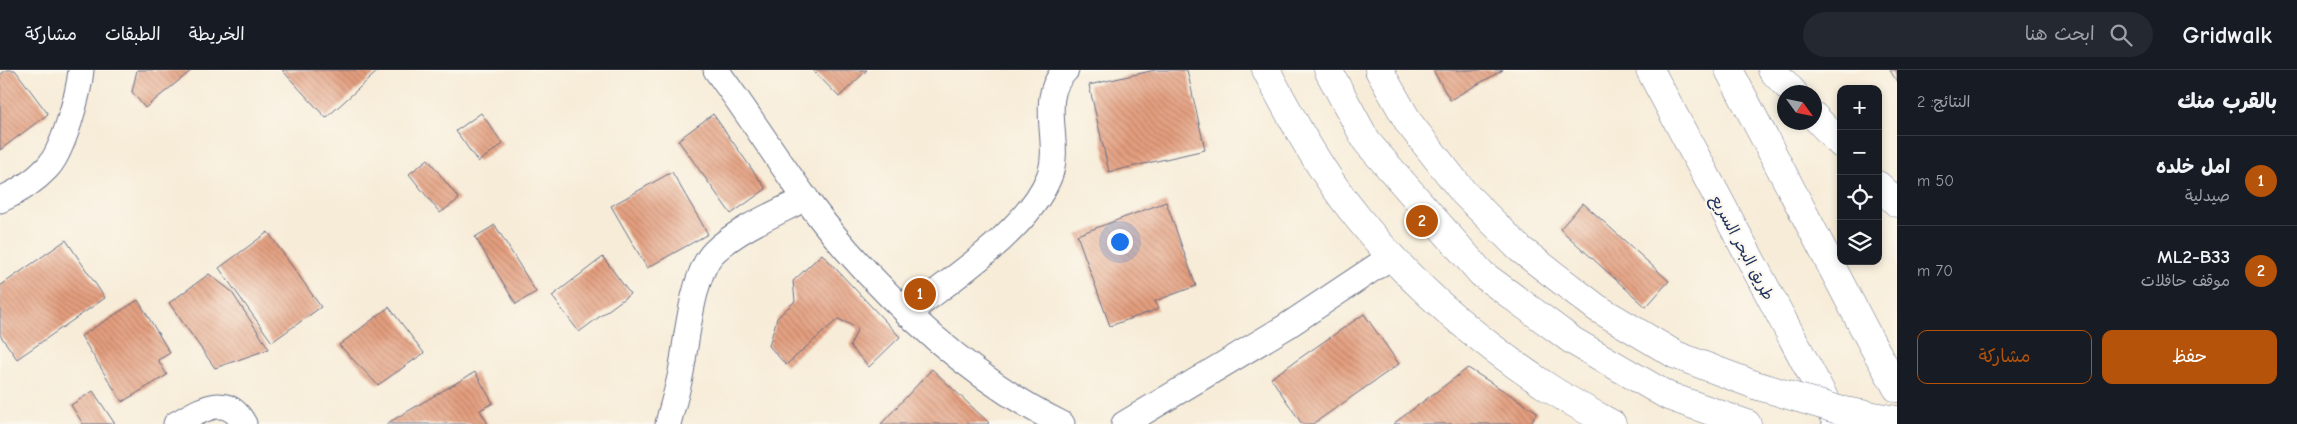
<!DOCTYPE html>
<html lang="ar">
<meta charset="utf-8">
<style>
body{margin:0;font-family:"Comic Neue","Playpen Sans Arabic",sans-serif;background:#242831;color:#f1f3f6;direction:rtl}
.controls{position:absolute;right:15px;top:15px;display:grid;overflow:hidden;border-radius:10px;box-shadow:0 2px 8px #0003}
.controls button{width:45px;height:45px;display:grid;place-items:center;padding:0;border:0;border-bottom:1px solid #363941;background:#171b24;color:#f1f3f6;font:25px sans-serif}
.compass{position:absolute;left:1777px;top:15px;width:45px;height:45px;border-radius:50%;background:#171b24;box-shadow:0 2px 8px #0003;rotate:123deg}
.you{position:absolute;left:1119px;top:171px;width:18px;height:18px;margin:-12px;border:4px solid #fff;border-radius:50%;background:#1a73e8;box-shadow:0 0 0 8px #1a73e833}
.badge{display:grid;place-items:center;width:32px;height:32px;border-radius:50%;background:#b45309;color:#fff;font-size:16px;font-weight:700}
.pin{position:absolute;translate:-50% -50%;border:2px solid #fff;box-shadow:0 1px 5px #0006}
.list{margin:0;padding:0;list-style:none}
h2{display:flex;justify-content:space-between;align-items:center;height:65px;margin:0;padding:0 20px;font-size:21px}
h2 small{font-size:16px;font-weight:400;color:#9ea1a6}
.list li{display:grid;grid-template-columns:32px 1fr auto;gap:15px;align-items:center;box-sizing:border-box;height:90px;padding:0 20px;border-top:1px solid #363941}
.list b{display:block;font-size:19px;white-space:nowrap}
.list p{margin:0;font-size:16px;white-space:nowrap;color:#9ea1a6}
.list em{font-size:16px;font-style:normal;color:#9ea1a6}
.actions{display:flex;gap:10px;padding:15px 20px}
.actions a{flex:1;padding:11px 0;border:1px solid #b45309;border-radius:10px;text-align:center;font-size:18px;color:#b45309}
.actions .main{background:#b45309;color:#fff}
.icon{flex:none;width:28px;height:28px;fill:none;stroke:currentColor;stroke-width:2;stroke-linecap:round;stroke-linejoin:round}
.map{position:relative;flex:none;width:1897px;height:354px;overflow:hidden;direction:ltr}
header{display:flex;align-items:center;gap:30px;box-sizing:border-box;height:70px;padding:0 25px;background:#171b24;border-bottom:1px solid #363941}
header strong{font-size:24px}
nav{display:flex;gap:28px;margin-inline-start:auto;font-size:18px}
.search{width:350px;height:45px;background:#242831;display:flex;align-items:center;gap:12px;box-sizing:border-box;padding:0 18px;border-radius:28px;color:#9ea1a6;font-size:19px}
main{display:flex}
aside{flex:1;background:#171b24}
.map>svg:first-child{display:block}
</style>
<header>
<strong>Gridwalk</strong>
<div class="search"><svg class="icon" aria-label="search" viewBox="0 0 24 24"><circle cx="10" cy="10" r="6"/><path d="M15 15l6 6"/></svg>ابحث هنا</div>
<nav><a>الخريطة</a><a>الطبقات</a><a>مشاركة</a></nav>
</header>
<main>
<aside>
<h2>بالقرب منك<small>النتائج: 2</small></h2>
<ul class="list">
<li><span class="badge">1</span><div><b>امل خلده</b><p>صيدلية</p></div><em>50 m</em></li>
<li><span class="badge">2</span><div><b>ML2-B33</b><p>موقف حافلات</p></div><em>70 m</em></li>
</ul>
<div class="actions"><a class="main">حفظ</a><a>مشاركة</a></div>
</aside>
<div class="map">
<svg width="1897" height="354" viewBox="0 0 1897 354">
<defs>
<pattern id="building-back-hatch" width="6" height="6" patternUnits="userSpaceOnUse" patternTransform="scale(1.25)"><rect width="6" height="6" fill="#e49e7e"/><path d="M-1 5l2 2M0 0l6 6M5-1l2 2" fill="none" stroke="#b8816a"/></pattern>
</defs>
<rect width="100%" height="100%" fill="#fbf7ec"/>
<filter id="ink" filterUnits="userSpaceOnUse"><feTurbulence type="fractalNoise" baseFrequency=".02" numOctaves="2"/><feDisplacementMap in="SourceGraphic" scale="10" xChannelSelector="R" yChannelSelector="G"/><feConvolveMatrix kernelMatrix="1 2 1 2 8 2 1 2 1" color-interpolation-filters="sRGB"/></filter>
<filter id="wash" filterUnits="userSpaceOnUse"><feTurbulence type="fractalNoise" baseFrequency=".0096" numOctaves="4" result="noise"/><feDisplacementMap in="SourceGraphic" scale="20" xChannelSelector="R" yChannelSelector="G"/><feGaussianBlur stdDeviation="1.12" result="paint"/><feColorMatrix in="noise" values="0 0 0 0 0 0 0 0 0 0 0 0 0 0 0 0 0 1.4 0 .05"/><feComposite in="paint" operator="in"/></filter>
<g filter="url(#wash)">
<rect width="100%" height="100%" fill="#f7ecd8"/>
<g id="blocks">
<g fill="url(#building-back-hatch)">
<path d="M6 0H15L48 44 0 80V5Z"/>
<path d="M137 0H192L145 38 132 22Z"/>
<path d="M282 0H379L326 48Z"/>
<path d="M813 0H867L839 27Z"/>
<path d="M1155 0H1187L1205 80 1109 102 1089 15Z"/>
<path d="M1433 0H1503L1450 30Z"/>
<path d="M1890 0H1897V12Z"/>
<path d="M481 43 503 74 478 92 456 61Z"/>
<path d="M713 44 766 119 731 144 678 70Z"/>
<path d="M428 89 459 129 440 143 409 104Z"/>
<path d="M672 102 708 164 647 198 611 136Z"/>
<path d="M1166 132 1196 216 1155 231 1158 239 1110 256 1077 165Z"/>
<path d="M1583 133 1669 211 1646 237 1560 159Z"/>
<path d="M495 155 536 222 516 234 475 167Z"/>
<path d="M268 162 321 237 272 272 219 198Z"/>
<path d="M66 170 105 228 17 289 0 265V216Z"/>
<path d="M822 184 900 267 869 297 850 276 858 258 838 249 786 295 769 276 777 248 795 231 793 211Z"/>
<path d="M603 187 630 224 579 262 552 226Z"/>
<path d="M209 204 231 221 269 279 215 298 169 233Z"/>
<path d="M138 230 170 283 158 290 167 305 122 332 81 266Z"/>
<path d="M389 237 424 283 378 315 339 275Z"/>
<path d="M1364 244 1399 294 1313 354H1302L1271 308Z"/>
<path d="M1468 298 1537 342 1530 354H1393Z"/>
<path d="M932 299 989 353 988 354H881Z"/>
<path d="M475 302 493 333 480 340 488 354H386Z"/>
<path d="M93 321 115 354H83L71 335Z"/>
</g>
</g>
</g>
<g filter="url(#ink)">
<use href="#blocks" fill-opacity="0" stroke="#687189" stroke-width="1"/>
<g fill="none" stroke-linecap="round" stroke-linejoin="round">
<defs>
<g id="minor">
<path d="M716 0C760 59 797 123 845 178 907 249 978 312 1062 354"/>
<path d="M0 130C18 122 33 113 47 98 63 82 79 23 81 0"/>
<path d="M907 244C951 209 1028 160 1049 107 1063 73 1036 28 1066 0"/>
<path d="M176 354C200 341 226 321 244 354"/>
<path d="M668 354C672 337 678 319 681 302 687 270 692 204 714 182 737 159 777 143 806 128"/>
<path d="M1124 354 1287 256 1392 186"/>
</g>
<path id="tertiary" d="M1266 0C1293 51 1321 103 1358 148 1410 213 1477 270 1546 316 1567 330 1590 342 1612 354"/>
<g id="motorway">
<path d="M1328 0 1367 72 1482 204 1573 271 1668 326 1747 354"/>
<path d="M1379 0 1409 53 1464 123 1520 179 1597 238 1676 285 1755 315"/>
<path d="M1650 0 1838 354"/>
<path d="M1729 0 1871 272 1897 318"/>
<path d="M1772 0 1793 22"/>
<path d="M1814 46 1841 74"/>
<path d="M1878 115 1897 133"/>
</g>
</defs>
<use href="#minor" stroke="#687189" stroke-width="27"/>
<use href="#tertiary" stroke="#687189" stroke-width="29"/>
<use href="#motorway" stroke="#687189" stroke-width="29"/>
<use href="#minor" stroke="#fff" stroke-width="25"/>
<use href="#tertiary" stroke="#fff" stroke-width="28"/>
<use href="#motorway" stroke="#fff" stroke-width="28"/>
<defs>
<path id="motorway-bridge" d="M1755 315 1839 340 1897 350"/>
</defs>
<use href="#motorway-bridge" stroke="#687189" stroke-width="29" stroke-linecap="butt"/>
<use href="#motorway-bridge" stroke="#fff" stroke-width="28"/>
</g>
</g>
<g text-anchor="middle" stroke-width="4.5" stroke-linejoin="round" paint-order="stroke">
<g font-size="16" fill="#1b2f5e" stroke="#fbf7ec">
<text transform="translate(1743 177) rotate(62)" y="6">طريق البحر السريع</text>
</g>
</g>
</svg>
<div class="controls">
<button>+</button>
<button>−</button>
<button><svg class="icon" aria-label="locate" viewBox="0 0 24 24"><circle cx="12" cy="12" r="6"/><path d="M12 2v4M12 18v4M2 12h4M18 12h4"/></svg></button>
<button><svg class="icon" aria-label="layers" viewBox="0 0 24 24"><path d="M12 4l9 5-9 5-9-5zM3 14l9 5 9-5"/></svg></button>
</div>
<svg class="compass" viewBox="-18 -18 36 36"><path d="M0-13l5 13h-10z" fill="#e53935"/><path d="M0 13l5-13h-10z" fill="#9ea1a6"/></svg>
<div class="you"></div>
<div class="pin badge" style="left:920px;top:224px">1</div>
<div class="pin badge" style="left:1422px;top:151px">2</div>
</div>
</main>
